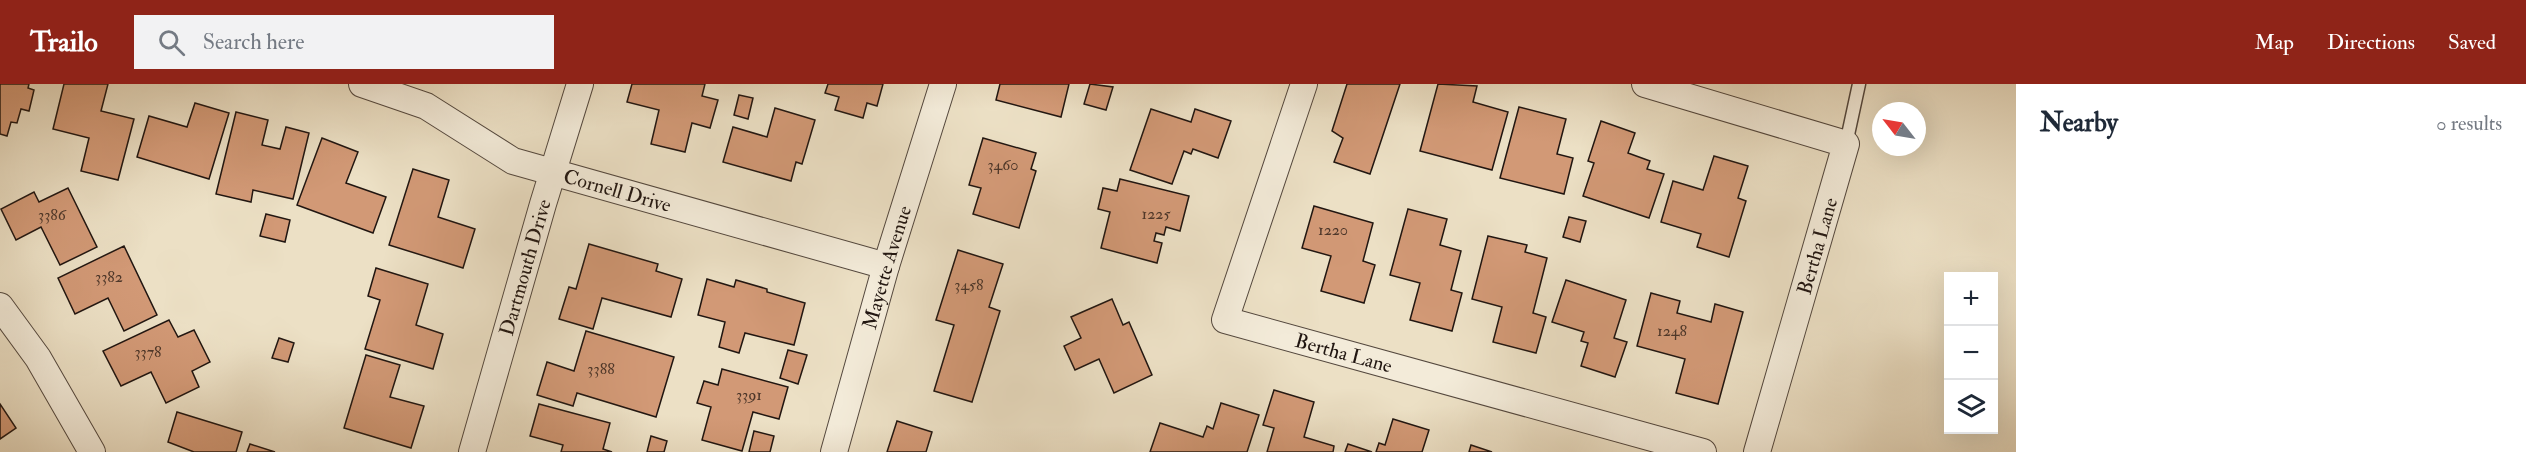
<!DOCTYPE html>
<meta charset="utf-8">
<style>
body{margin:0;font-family:"IM FELL Double Pica",serif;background:#f2f2f3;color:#1f2937}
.controls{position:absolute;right:18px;bottom:18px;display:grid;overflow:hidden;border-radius:0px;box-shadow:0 6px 24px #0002}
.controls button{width:54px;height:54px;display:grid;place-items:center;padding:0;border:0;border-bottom:2px solid #e0e1e3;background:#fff;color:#1f2937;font:30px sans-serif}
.compass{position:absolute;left:1872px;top:18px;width:54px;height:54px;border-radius:50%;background:#fff;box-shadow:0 6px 24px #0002;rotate:301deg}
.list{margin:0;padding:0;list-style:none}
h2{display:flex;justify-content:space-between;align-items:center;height:78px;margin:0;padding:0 24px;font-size:26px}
h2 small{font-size:20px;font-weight:400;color:#747a83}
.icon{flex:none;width:33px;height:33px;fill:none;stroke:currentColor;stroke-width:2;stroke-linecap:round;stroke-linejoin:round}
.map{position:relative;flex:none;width:2016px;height:368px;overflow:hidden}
header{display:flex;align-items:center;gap:36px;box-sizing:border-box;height:84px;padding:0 30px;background:#8f2418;color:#fff}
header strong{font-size:28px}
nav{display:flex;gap:33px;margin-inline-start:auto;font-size:21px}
.search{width:420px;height:54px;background:#f2f2f3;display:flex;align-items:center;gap:15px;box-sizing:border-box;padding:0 21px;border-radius:0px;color:#747a83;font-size:22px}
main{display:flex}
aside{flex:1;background:#fff}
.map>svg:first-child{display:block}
</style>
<header>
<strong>Trailo</strong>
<div class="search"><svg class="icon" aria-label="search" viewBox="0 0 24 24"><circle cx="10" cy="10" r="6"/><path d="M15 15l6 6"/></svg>Search here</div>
<nav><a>Map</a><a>Directions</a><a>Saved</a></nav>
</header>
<main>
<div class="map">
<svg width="2016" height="368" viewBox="0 0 2016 368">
<rect width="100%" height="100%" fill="#ece0c5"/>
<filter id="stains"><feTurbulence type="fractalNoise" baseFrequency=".00333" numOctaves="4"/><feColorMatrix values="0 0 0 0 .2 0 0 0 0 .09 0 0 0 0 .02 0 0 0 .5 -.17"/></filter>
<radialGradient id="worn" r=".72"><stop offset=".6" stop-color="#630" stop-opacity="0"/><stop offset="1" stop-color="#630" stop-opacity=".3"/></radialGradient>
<g fill="#d29976" stroke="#211611" stroke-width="1.5">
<path d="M0 0H29L28 4 34 6 29 27 21 25 17 39 11 38 7 52 0 50Z"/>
<path d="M64 0H108L101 27 134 35 118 96 81 87 89 54 53 45Z"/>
<path d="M632 0H705L702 12 718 16 710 44 692 39 685 68 651 60 659 26 627 18Z"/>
<path d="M828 0H883L877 22 867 19 863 34 835 26 839 13 825 9Z"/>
<path d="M1000 0H1069L1061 33 996 16Z"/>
<path d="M1090 0 1113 3 1106 26 1084 20Z"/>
<path d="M1347 0H1400L1370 90 1334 78 1343 54 1332 47Z"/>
<path d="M1438 0 1477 2 1473 18 1508 28 1492 86 1420 67Z"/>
<path d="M739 11 753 14 748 35 734 31Z"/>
<path d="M195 19 229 29 209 95 137 73 149 32 187 43Z"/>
<path d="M1519 23 1566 35 1557 70 1573 74 1564 110 1500 94Z"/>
<path d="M775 24 815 36 802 80 796 78 791 97 723 78 733 43 767 53Z"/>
<path d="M1151 25 1191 38 1195 25 1231 37 1218 74 1193 65 1191 70 1184 67 1172 100 1130 86Z"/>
<path d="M236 28 268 36 262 61 280 65 286 43 309 49 293 115 253 106 251 118 216 110Z"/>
<path d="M1601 37 1635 49 1628 69 1650 77 1647 85 1664 90 1649 134 1583 112 1594 79 1588 77Z"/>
<path d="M322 54 358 68 346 99 386 113 373 149 297 121Z"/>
<path d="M983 54 1036 69 1031 85 1036 87 1019 144 973 130 981 104 969 101Z"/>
<path d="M1714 72 1748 82 1738 114 1746 117 1729 173 1697 163 1701 150 1661 138 1673 97 1703 106Z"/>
<path d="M413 85 449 96 438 133 475 145 463 184 389 161Z"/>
<path d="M1120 95 1189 112 1180 147 1166 143 1164 151 1156 149 1154 157 1162 159 1157 179 1101 164 1110 128 1098 125 1103 104 1117 107Z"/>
<path d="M68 104 97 163 60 181 41 143 16 156 1 125 34 108 39 118Z"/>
<path d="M1314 122 1373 139 1363 177 1375 181 1364 219 1321 207 1331 172 1302 164Z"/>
<path d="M1408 125 1447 135 1440 161 1461 167 1451 206 1462 209 1452 247 1410 236 1420 199 1390 191Z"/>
<path d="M266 130 290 136 285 158 260 152Z"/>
<path d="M1569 133 1586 137 1580 158 1563 153Z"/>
<path d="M1488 152 1527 161 1525 168 1547 174 1533 229 1546 233 1536 269 1493 258 1502 223 1472 215Z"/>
<path d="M589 160 658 180 656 187 682 195 671 233 602 214 593 245 559 235 569 203 576 205Z"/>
<path d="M124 162 157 231 124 247 108 214 75 230 58 194Z"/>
<path d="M958 166 1003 180 989 223 1000 227 972 318 934 307 954 241 936 236Z"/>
<path d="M376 184 428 200 416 241 443 250 433 285 365 265 380 216 368 212Z"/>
<path d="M707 195 734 203 736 196 767 205V208L805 219 794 261 745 249 739 269 719 263 725 238 698 231Z"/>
<path d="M1566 196 1626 216 1614 254 1627 258 1615 293 1581 282 1588 259 1581 257 1584 248 1552 238Z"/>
<path d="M1651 209 1680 217 1677 229 1711 238 1715 220 1743 228 1718 320 1676 309 1685 275 1637 262Z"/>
<path d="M1112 215 1123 241 1129 238 1152 291 1114 309 1099 275 1075 286 1064 262 1081 254 1071 233Z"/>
<path d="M169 236 178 253 194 246 210 278 192 287 199 303 166 319 151 288 121 302 103 267Z"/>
<path d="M586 247 674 273 656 333 577 309 573 322 537 311 547 278 574 287Z"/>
<path d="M279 254 294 259 288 278 272 274Z"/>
<path d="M788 266 807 271 798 300 780 294Z"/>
<path d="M366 271 400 281 390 313 424 322 411 364 344 344Z"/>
<path d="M722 285 788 303 779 335 753 328 742 367 702 356 711 323 697 319 704 297 718 301Z"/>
<path d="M1274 306 1314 318 1304 353 1334 362 1333 368H1267L1274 344 1263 341Z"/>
<path d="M1221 319 1259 331 1247 368H1150L1160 339 1203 353 1207 342 1213 345Z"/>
<path d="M0 320 16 344 0 355Z"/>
<path d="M539 320 610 339 603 365 612 368H561L563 361 530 352Z"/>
<path d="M177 328 242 348 236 368H194L168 358Z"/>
<path d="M1393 335 1429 346 1422 368H1376L1379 359 1385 361Z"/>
<path d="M897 337 932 348 926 368H887Z"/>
<path d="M754 347 774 352 770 368H749Z"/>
<path d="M651 352 667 357 664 368H647Z"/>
<path d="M250 360 275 368H247Z"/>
<path d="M1348 360 1372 368H1345Z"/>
<path d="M1471 361 1492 368H1469Z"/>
</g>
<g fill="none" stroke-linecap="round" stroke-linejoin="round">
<defs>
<path id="lane" d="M1846 60 1859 0"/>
<g id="street">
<path id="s1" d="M362 0 426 22 513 77 886 182"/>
<path id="s2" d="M1304 0 1225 236 1703 368"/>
<path d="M1645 0 1846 60 1757 368"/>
<path d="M0 222 38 274 92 368"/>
<path id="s3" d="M472 368 543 120 580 0"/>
<path id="s4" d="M834 368 886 182 943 0"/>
</g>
</defs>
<use href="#lane" stroke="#54483e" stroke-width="15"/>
<use href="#street" stroke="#54483e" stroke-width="28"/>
<use href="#lane" stroke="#f3ebd9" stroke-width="12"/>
<use href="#street" stroke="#f3ebd9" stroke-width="26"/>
</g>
<g text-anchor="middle" stroke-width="5" stroke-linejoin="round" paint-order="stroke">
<g font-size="16" fill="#4d372a">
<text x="1003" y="86">3460</text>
<text x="1156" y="135">1225</text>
<text x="52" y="136">3386</text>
<text x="1333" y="151">1220</text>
<text x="109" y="198">3382</text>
<text x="969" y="206">3458</text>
<text x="1672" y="252">1248</text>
<text x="148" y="273">3378</text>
<text x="601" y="290">3388</text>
<text x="749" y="316">3391</text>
</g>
<g font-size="20" fill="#211611" stroke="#f3ebd9">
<text dy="7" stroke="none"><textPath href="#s1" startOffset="279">Cornell Drive</textPath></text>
<text transform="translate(1817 162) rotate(-74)" y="7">Bertha Lane</text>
<text dy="7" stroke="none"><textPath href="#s3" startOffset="192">Dartmouth Drive</textPath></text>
<text dy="7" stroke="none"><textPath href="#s4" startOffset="192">Mayette Avenue</textPath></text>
<text dy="7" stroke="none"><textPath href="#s2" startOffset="372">Bertha Lane</textPath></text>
</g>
</g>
<rect width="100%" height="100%" filter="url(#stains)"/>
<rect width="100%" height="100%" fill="url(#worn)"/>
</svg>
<div class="controls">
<button>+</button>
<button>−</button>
<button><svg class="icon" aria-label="layers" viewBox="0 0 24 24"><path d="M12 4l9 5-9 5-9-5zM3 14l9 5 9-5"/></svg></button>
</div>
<svg class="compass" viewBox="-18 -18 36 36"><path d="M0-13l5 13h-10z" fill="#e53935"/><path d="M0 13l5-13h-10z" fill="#747a83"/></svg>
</div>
<aside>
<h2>Nearby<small>0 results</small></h2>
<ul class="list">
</ul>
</aside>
</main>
